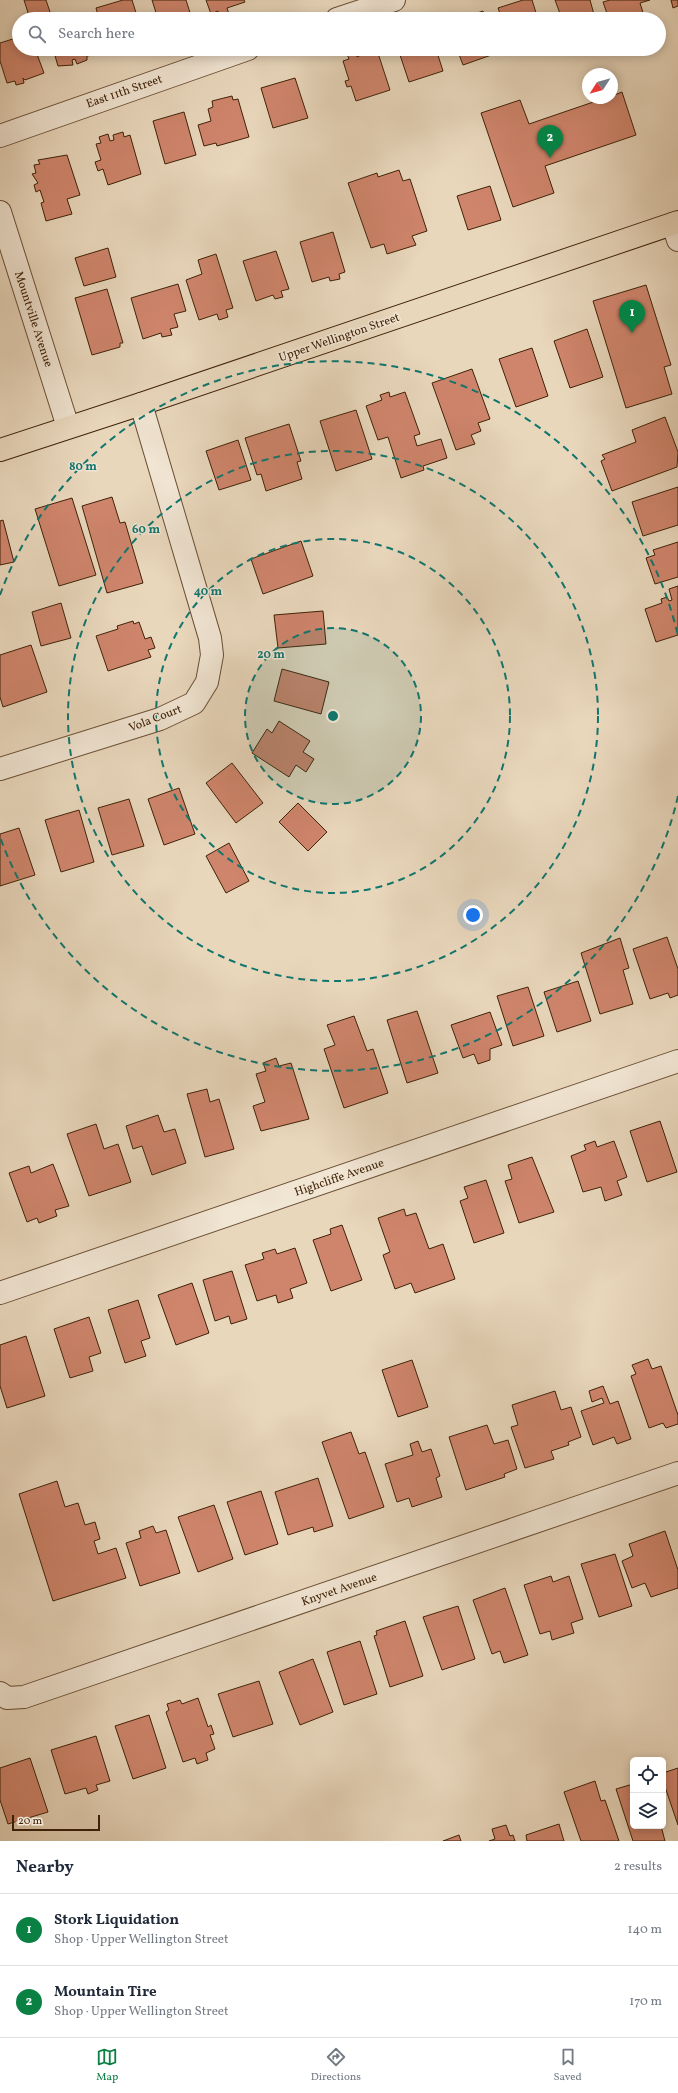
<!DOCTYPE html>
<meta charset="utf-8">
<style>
body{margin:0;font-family:Vollkorn,serif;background:#f6f6f7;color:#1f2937}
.controls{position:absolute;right:12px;bottom:12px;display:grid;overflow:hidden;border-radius:6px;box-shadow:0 2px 10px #0003}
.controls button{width:36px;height:36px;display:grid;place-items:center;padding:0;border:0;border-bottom:1px solid #e0e1e3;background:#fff;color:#1f2937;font:20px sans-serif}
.compass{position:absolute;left:582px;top:68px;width:36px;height:36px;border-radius:50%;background:#fff;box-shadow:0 2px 10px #0003;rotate:234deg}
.scale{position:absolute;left:12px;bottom:10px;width:88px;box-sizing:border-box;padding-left:4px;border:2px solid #3f2208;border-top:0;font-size:11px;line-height:14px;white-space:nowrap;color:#3f2208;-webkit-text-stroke:3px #f1e5d3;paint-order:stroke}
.you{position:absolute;left:473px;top:915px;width:14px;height:14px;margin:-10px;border:3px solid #fff;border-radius:50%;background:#1a73e8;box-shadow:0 0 0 6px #1a73e833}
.badge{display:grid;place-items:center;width:26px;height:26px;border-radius:50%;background:#0b8043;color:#fff;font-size:13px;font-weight:700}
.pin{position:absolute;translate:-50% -33px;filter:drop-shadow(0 1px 2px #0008)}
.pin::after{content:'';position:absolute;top:21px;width:14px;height:12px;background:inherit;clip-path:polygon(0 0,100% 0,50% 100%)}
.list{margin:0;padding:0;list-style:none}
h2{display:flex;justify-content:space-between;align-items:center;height:52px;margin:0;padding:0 16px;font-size:17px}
h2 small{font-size:13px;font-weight:400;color:#747a83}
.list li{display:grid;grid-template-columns:26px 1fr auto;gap:12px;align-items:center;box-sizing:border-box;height:72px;padding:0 16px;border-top:1px solid #e0e1e3}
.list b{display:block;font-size:15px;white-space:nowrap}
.list p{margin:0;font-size:13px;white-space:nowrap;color:#747a83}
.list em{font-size:13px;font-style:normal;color:#747a83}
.icon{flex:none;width:22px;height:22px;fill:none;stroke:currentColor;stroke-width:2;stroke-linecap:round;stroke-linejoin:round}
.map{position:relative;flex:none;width:678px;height:1841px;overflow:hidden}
.search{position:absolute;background:#fff;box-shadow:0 2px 10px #0003;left:12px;right:12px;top:12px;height:44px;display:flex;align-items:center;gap:10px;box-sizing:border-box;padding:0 14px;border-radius:22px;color:#747a83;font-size:15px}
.sheet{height:196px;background:#fff}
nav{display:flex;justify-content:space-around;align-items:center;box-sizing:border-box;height:56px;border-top:1px solid #e0e1e3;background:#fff;font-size:11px;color:#747a83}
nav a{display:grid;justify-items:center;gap:2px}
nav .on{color:#0b8043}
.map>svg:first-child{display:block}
</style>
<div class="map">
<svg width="678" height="1841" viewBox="0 0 678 1841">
<rect width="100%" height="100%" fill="#e9d7bc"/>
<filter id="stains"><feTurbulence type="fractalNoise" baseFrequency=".005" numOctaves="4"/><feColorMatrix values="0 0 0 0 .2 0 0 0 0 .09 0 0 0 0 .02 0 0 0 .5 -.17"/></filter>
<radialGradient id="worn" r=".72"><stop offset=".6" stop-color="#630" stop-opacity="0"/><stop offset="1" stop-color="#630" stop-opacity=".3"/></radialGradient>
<g fill="#cf856c" stroke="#3f2208">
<path d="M24 0H46L52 18 30 19Z"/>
<path d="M123 0H132L138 19H99L96 8Z"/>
<path d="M152 0H186L192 19H158Z"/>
<path d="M206 0H244L245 2 227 8 229 14 220 17 218 11 211 14Z"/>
<path d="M523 0H532L538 19H502L498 8Z"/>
<path d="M555 0H590L595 18 562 19Z"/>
<path d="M610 0H650L640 3 645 19H609L603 2Z"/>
<path d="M671 0H678V6L673 8Z"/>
<path d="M483 11 486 19H460Z"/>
<path d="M19 37V49H35L44 73 25 80 23 78 24 83 16 85 15 81 7 83 0 61V43Z"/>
<path d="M53 49H91L93 55 87 56V60L77 64 75 59 72 60 73 65 58 66Z"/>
<path d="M368 49 370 52 377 50 390 90 356 101 351 86 347 87 345 81 349 80 343 61 349 59 347 54 356 51 357 57 361 55 360 52Z"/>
<path d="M398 49H436L443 71 409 82Z"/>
<path d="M457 49H495L497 53 463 65Z"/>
<path d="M295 78 308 118 273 128 261 88Z"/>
<path d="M622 92 636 135 545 166 554 193 513 207 481 113 520 100 529 124 605 98H612V96Z"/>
<path d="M232 96 233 100 238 99 249 137 217 146 216 143 204 146 198 125 211 121 208 109 213 107 212 101Z"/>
<path d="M184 112 196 155 165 164 153 121Z"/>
<path d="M123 132 124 137 130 135 141 174 108 185 103 169 98 171 95 162 101 160 96 144 101 143 99 137 108 134 110 141 114 140 113 135Z"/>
<path d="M67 155 80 195 67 199 72 214 46 221 41 203 44 202 40 190 36 192 34 185 38 183 32 174 36 173 34 165 40 164 38 160Z"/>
<path d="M399 170 403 181 410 179 427 231 412 236 416 245 387 254 384 244 371 248 348 183 377 173 378 177Z"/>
<path d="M490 186 501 220 468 230 457 196Z"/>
<path d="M333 232 345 272 339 274 340 279 330 281 329 277 312 282 300 242Z"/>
<path d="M108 248 116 277 84 286 75 258Z"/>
<path d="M276 251 289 289 281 291 283 297 275 299 273 295 256 301 243 261Z"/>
<path d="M216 254 233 308 226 310 228 317 219 320 217 314 199 320 186 280 202 274 198 260Z"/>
<path d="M178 284 186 311 174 314 178 327 170 329 172 335 162 337 161 333 143 339 131 298Z"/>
<path d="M646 285 671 365 664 367 672 394 626 408 593 301Z"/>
<path d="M107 289 123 343H120V347L92 355 75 298Z"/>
<path d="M587 329 603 377 570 388 554 341Z"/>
<path d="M532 348 548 396 516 407 499 359Z"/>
<path d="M472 369 490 419 478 423 481 431 471 435 475 444 456 450 432 383Z"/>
<path d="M389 392 390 397 405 392 420 434 414 436 417 446 441 439 447 458 423 466 424 470 401 478 388 437 378 440 366 406 382 400 380 395Z"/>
<path d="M356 410 372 459 336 471 320 421Z"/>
<path d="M665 417 678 452 677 467 612 491 601 461 605 459 602 455 636 442 632 430Z"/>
<path d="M289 424 301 461 297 462 302 479 266 491 261 474 257 475 245 438Z"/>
<path d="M238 440 251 480 219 490 206 451Z"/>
<path d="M678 487V525L643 536 632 502Z"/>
<path d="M112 497 120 523 125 522 143 583 107 593 82 506Z"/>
<path d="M72 498 96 575 59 586 35 509Z"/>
<path d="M3 520 14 562 0 565V521Z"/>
<path d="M301 541 313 576 263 594 251 559Z"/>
<path d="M678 542V577L655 584 646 558 655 555 653 550Z"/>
<path d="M678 586V635L656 642 645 609 662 603 661 599 667 597 669 601 672 600 669 589Z"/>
<path d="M61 603 71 638 41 646 32 612Z"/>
<path d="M323 611 326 644 278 648 274 615Z"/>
<path d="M133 621 134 624 139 622 145 639 151 637 155 648 148 650 151 657 108 671 96 636 118 629 117 626Z"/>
<path d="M31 645 47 692 3 707 0 697V655Z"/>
<path d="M282 669 329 682 321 714 274 701Z"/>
<path d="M279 721 310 741 303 752 314 759 306 772 296 765 289 777 252 753 267 729 272 733Z"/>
<path d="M232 763 263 803 236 823 206 783Z"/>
<path d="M179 788 195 834 164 845 148 799Z"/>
<path d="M129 799 144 846 112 855 98 808Z"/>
<path d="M298 803 327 832 308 851 279 822Z"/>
<path d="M79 810 94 862 61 872 45 820Z"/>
<path d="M19 828 35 875 0 886V834Z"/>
<path d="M229 843 249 881 226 893 206 856Z"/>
<path d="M667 937 678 969V995L670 998 668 993 650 999 633 949Z"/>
<path d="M620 938 629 968 623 970 633 1004 600 1014 581 953Z"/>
<path d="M578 981 591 1021 557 1032 544 992Z"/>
<path d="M528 987 544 1036 513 1046 497 996Z"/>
<path d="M417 1011 438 1073 407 1083 387 1020Z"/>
<path d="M490 1012 502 1045 490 1049V1060L478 1064 474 1054 463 1058 451 1025Z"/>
<path d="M354 1016 367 1051 373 1049 388 1093 344 1108 324 1049 335 1045 327 1025Z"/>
<path d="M276 1058 279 1066 291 1063 309 1119 261 1131 253 1106 265 1102 256 1074 266 1071 263 1063Z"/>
<path d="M207 1089 210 1102 219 1099 234 1149 205 1157 187 1094Z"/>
<path d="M158 1115 164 1132 175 1129 186 1163 152 1175 142 1146 133 1149 126 1126Z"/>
<path d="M660 1121 677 1172 647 1182 630 1131Z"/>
<path d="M96 1124 104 1149 118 1144 131 1182 89 1196 67 1134Z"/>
<path d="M595 1141 597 1147 614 1141 627 1177 617 1181 622 1195 605 1201 601 1187 583 1192 571 1156 586 1150 584 1145Z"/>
<path d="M532 1157 554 1212 519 1223 505 1181 512 1179 508 1165Z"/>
<path d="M53 1164 69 1206 55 1210 57 1216 39 1223 37 1218 27 1222 9 1173 29 1166 31 1173Z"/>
<path d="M486 1180 504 1233 474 1243 460 1201 468 1198 464 1187Z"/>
<path d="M404 1209 406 1216 416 1213 429 1249 443 1244 455 1279 415 1293 411 1283 395 1289 383 1255 390 1252 378 1218Z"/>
<path d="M342 1225 362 1280 331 1291 313 1240 331 1234 330 1229Z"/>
<path d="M295 1248 307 1283 290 1289 293 1298 278 1303 276 1295 257 1301 245 1265 264 1259 262 1253 275 1249 277 1254Z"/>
<path d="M232 1271 247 1319 231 1324 229 1316 215 1321 203 1280Z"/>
<path d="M192 1283 209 1333 176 1345 158 1295Z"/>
<path d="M138 1300 150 1338 141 1341 146 1356 125 1363 108 1310Z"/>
<path d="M89 1317 101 1353 89 1357 93 1371 70 1378 54 1329Z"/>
<path d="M26 1336 45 1396 7 1408 0 1386V1345Z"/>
<path d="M648 1359 652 1369 661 1366 678 1415V1424L666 1428 663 1423 649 1428 631 1376 636 1374 632 1365Z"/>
<path d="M412 1360 428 1407 398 1417 382 1370Z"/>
<path d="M603 1386 610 1404 618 1401 631 1439 617 1444 614 1437 593 1445 581 1411 604 1403 602 1398 592 1402 589 1391Z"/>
<path d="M555 1391 561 1410 571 1407 581 1437 568 1442 569 1445 551 1451 554 1459 525 1468 511 1427 518 1425 512 1405Z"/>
<path d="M487 1425 494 1444 508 1440 517 1469 504 1474 505 1477 466 1490 449 1437Z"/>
<path d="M351 1432 359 1454 365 1452 384 1507 349 1519 322 1442Z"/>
<path d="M418 1441 422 1452 431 1449 440 1476 436 1478 442 1497 412 1507 409 1498 397 1502 385 1464 413 1455 410 1444Z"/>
<path d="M318 1478 333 1526 314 1532 313 1527 288 1535 275 1492Z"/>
<path d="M57 1481 65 1507 78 1503 85 1525 95 1522 100 1539 94 1541 98 1554 116 1548 126 1578 53 1601 19 1494Z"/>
<path d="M261 1491 278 1544 245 1555 227 1502Z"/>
<path d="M214 1505 233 1559 198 1572 178 1517Z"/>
<path d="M153 1526 156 1533 166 1530 180 1573 140 1586 126 1543 141 1538 139 1531Z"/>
<path d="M665 1531 678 1570V1588L651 1597 645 1583 632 1588 622 1561 633 1556 629 1544Z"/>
<path d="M615 1554 632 1606 599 1617 581 1564Z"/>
<path d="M551 1576 553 1582 569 1576 583 1619 571 1623 574 1633 552 1640 550 1631 540 1634 524 1585Z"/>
<path d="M505 1588 528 1655 504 1663 500 1651 492 1654 473 1600Z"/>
<path d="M458 1606 475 1659 442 1670 423 1617Z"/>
<path d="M405 1621 423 1676 390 1687 374 1636 377 1635 376 1631Z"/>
<path d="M360 1641 377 1694 344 1705 327 1652Z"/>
<path d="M313 1659 333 1712 300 1725 279 1672Z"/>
<path d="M259 1681 273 1724 233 1737 218 1694Z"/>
<path d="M198 1698 208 1727 211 1725 214 1734 210 1735 215 1749 206 1753 208 1760 197 1764 195 1758 183 1762 166 1712 169 1710 167 1704 180 1700 182 1704Z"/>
<path d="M149 1715 166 1768 133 1779 115 1726Z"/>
<path d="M96 1736 110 1781 96 1785 98 1790 88 1794 86 1788 65 1794 51 1750Z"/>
<path d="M30 1758 48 1812 8 1824 0 1800V1768Z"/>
<path d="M678 1768V1825L663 1781V1773Z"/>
<path d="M595 1781 601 1801 605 1800 619 1841H581L564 1792Z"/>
<path d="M633 1784V1826H661L665 1841H633L616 1789Z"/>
<path d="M559 1824 564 1841H527L526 1835Z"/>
<path d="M506 1825 510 1836 513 1835 515 1841H489L495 1839 492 1829Z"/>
<path d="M459 1835 461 1841H443Z"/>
</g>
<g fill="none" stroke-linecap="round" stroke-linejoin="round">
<defs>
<g id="minor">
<path d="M337 19 394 0"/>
<path d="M0 136 248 49"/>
<path d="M0 212 68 427"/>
<path d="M673 224 678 240"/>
<path d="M0 769 160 719 194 703 207 682 212 655 210 638 141 404"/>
<path d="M0 1293 678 1061"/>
<path d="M0 1693 7 1698 24 1697 678 1473"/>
</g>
<path id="major" d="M0 450 141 404 678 222"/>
</defs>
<use href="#minor" stroke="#6a4f35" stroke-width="24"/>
<use href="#major" stroke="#3f2208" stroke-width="24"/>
<use href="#minor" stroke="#f1e5d3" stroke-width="22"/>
<use href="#major" stroke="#e9d7bc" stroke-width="22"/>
</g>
<circle cx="333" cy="716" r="88" fill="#0f766e" fill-opacity=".12"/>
<g fill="none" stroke="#0f766e" stroke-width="2" stroke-dasharray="7 5">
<circle cx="333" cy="716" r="88"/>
<circle cx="333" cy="716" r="177"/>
<circle cx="333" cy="716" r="265"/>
<path d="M678 796A354 354 0 0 1 0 837M0 595A354 354 0 0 1 678 636"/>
</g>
<g text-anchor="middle" stroke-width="3" stroke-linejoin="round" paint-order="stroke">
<g font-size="12" fill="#3f2208" stroke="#f1e5d3">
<text transform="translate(124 91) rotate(-19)" y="4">East 11th Street</text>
<text transform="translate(34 319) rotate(72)" y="4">Mountville Avenue</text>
<text transform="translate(339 337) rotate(-19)" y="4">Upper Wellington Street</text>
<text transform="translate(155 718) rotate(-21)" y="4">Vola Court</text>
<text transform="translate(339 1177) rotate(-19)" y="4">Highcliffe Avenue</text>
<text transform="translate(339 1589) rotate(-19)" y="4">Knyvet Avenue</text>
</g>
</g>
<circle cx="333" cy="716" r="6" fill="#0f766e" stroke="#f1e5d3" stroke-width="2"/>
<g font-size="12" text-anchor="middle" font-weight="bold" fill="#0f766e" stroke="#f1e5d3" stroke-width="3" stroke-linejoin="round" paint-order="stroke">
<text x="83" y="470">80 m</text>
<text x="146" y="533">60 m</text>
<text x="208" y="595">40 m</text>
<text x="271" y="658">20 m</text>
</g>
<rect width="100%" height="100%" filter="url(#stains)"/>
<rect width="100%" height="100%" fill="url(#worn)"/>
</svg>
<div class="controls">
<button><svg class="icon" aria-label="locate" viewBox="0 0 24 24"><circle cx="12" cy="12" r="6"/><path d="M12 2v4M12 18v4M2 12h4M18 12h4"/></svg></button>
<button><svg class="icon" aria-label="layers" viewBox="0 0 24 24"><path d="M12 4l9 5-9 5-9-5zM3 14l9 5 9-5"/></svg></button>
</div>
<svg class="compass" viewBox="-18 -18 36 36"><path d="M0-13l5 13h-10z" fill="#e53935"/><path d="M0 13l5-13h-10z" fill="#747a83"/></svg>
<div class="scale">20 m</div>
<div class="you"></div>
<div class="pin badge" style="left:632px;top:333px">1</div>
<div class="pin badge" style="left:550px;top:158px">2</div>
<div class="search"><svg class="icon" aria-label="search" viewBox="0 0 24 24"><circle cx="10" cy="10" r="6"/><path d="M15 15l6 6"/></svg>Search here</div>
</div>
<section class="sheet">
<h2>Nearby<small>2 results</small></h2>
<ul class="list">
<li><span class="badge">1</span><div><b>Stork Liquidation</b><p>Shop · Upper Wellington Street</p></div><em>140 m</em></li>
<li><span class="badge">2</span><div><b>Mountain Tire</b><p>Shop · Upper Wellington Street</p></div><em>170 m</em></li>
</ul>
</section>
<nav>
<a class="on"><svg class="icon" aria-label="map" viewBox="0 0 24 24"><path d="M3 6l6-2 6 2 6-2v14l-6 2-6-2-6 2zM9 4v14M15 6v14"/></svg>Map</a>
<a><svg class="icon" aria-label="directions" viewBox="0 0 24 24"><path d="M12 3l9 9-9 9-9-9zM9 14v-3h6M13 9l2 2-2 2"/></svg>Directions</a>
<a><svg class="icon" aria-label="saved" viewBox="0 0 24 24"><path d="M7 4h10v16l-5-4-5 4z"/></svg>Saved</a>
</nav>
